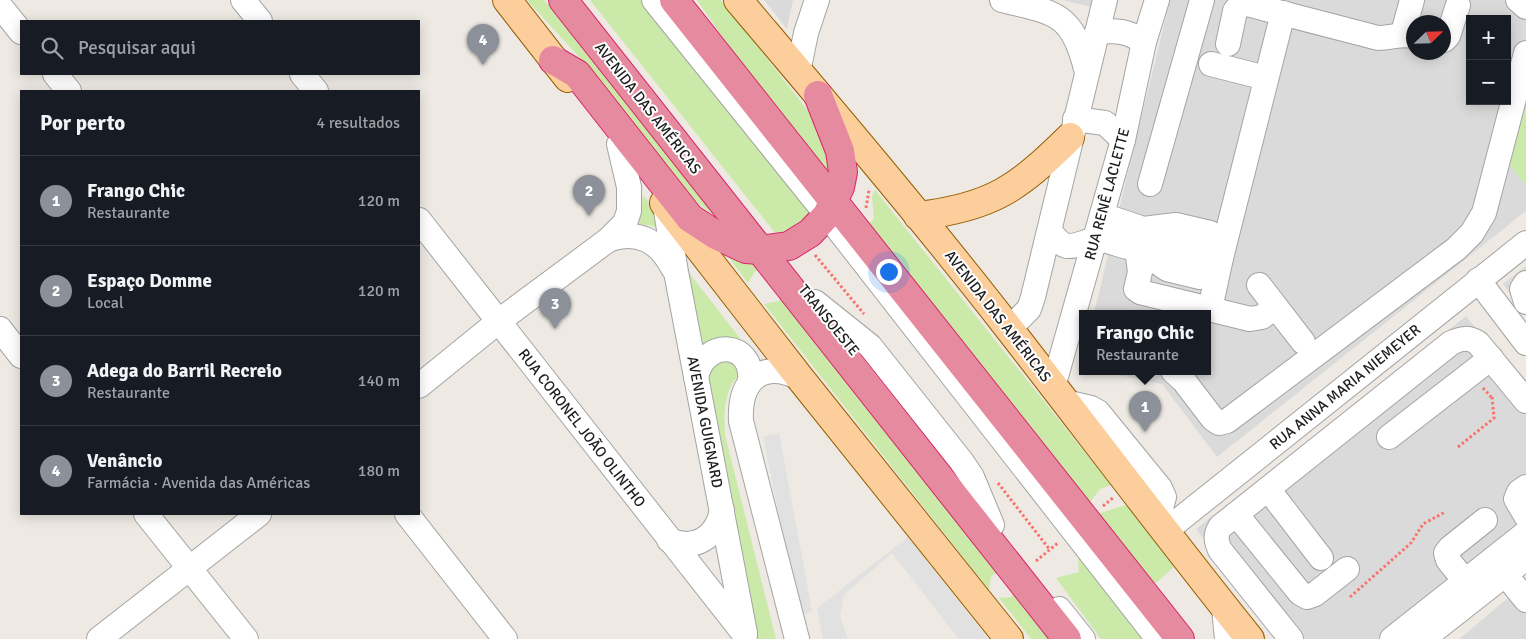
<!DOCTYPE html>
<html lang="pt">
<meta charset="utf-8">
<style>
body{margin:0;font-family:Signika,sans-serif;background:#20242c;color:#f1f3f6}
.controls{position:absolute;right:15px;top:15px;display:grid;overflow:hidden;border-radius:0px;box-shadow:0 2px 12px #0003}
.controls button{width:45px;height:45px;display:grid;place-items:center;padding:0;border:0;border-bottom:1px solid #363941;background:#171b24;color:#f1f3f6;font:25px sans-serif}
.compass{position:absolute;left:1406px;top:15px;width:45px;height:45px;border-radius:50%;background:#171b24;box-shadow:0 2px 12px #0003;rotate:67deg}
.you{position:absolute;left:888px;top:271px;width:18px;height:18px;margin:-12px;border:4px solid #fff;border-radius:50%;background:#1a73e8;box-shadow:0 0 0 8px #1a73e833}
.badge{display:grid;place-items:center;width:32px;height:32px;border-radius:50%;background:#8c9099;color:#fff;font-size:16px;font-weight:700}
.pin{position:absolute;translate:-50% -41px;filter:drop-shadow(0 1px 2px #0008)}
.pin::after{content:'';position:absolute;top:26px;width:18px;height:15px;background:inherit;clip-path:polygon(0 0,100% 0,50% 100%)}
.popup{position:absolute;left:1079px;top:310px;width:132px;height:65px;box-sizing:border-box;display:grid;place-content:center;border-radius:0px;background:#171b24;filter:drop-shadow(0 1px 4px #0005);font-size:16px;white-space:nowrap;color:#9ea1a6}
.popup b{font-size:19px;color:#f1f3f6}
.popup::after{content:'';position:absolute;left:50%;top:100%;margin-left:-10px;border:10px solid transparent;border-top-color:#171b24}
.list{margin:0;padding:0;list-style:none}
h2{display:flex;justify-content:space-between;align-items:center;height:65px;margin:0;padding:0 20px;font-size:21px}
h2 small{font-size:16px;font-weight:400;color:#9ea1a6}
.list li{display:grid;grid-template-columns:32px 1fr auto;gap:15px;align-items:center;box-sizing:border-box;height:90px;padding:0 20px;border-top:1px solid #363941}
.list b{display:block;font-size:19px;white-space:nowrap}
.list p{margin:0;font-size:16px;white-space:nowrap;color:#9ea1a6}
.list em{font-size:16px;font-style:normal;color:#9ea1a6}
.icon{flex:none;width:28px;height:28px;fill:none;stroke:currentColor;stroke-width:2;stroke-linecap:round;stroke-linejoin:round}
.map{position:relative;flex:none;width:1526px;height:639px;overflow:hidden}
.search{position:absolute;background:#171b24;box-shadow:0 2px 12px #0003;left:20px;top:20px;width:400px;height:55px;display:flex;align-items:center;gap:12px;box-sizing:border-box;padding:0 18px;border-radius:0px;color:#9ea1a6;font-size:19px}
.panel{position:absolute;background:#171b24;box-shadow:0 2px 12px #0003;left:20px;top:90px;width:400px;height:425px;border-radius:0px}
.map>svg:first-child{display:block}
</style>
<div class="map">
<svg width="1526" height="639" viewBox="0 0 1526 639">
<rect width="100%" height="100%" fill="#eeeae3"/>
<g fill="#dbdada" fill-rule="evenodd">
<path d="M764 0H793L787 29Z"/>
<path d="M1062 0H1093L1092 7Z"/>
<path d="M1170 0H1526V100L1510 165 1526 186V211L1217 457 1162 384 1100 371H1208V313H1094ZM1470 19H1507V101H1470ZM1414 22H1444V52H1414Z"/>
<path d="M1526 266V314L1503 284Z"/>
<path d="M1466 316 1526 388V543L1404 639H1282L1196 529Z"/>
<path d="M1526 583V639H1459Z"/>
</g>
<g fill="#cbe9a8">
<path d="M527 0H544L628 96 736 230 705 209 688 194 579 57Z"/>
<path d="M590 0H648L816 211 794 229 776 234Z"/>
<path d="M697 0H721L809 112 823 136 828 157 829 181 771 108Z"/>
<path d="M1526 100V186L1510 165Z"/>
<path d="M875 190 1111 485 1100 489 1091 501H1082L867 225 874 219 872 196Z"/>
<path d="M643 195 654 209 661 230 652 226 635 223 642 206Z"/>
<path d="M720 246 769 271H755L748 283Z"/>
<path d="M683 265 757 360C726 379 723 401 725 435L776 639H755Z"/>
<path d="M783 290 1004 570 991 576 989 590 764 304 779 301Z"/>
<path d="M1126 505 1174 567 1150 588 1100 522V513Z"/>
<path d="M1077 544 1153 639H1101L1056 578 1079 572Z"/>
<path d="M1014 582 1053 639H1031L999 598 1012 597Z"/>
</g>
<g fill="#e1e1e1">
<path d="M779 433 812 611 799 616 763 436Z"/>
<path d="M908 537 988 639H959L892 553 844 595 840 616 848 639H823L817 608Z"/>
</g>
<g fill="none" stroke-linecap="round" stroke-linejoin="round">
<defs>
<g id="minor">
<path d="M243 0 260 21"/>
<path d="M654 0 827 215 1158 639"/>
<path d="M1002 0C1055 13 1072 12 1086 69"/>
<path d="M1518 0 1526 7"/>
<path d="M0 6 21 32"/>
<path d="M1097 32C1117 30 1128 31 1144 42"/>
<path d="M1403 33 1412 0"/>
<path d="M1444 40 1448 36 1458 5"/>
<path d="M1228 44 1235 11 1240 5 1247 4 1378 38C1391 38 1401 33 1414 36"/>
<path d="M1211 64 1266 78"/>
<path d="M798 72 806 33 817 0"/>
<path d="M55 74 69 91"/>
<path d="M302 74 316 91"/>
<path d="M1075 119 1105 123 1123 140"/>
<path d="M1150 184 1202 0"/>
<path d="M665 205 676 272 745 633"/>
<path d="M419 220 745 635"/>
<path d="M1143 229 1176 225 1210 233"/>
<path d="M1050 231C1054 237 1059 244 1067 246 1077 247 1085 241 1094 240 1118 238 1124 256 1151 242L1138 227 1102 215"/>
<path d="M608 240C638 229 659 241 673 268"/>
<path d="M1151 242 1221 258"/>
<path d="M1200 277 1167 269 1137 248 1140 272 1136 289 1140 292 1250 319 1262 317 1275 307"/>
<path d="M1478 280 1526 343"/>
<path d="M1526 283 1522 289 1526 302"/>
<path d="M1259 285 1303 342"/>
<path d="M815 302 870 346 962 462 972 477 992 525"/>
<path d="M1210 309 1221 258 1283 13"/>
<path d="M0 329 21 356"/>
<path d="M1009 329 1029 309 1033 297 1105 0"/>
<path d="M1173 371 1184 381 1213 419 1219 423 1227 421 1456 249 1472 233 1484 213 1526 53"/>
<path d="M696 377C705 337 754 342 750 381"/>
<path d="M419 386 499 321 608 240 625 223 629 211V187L619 144"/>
<path d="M1053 387 1123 140 1144 42 1157 0"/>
<path d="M1065 402 1091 408 1098 412 1160 488 1164 497 1157 523"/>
<path d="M1389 437 1491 358"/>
<path d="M1526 487 1519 492 1516 499 1526 516"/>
<path d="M1268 489 1321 558"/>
<path d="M146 514 246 639"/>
<path d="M407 514 505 639"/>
<path d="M1236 514 1300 593 1307 597 1315 594 1347 569"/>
<path d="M1164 532 1526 243"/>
<path d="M669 540C694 551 717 538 722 510"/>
<path d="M1505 574 1526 600"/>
<path d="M1465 581 1448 560 1446 553 1450 548 1485 520"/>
<path d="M1224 608 1227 639"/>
<path d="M1059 609 1083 639"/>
<path d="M99 639 259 514"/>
<path d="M797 639 741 421C739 381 761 359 800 378"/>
<path d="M1291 639 1220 550C1216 541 1215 536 1220 527L1451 343C1462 338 1468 337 1478 343L1526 401"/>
<path d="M1392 639 1526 533"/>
<path d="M1423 639 1526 558"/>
</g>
<g id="major">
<path d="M507 0 568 78"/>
<path d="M738 0C830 109 923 218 1010 330 1090 433 1168 537 1250 639"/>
<path d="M664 203 800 378 1009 639"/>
<path d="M918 216C993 207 1018 188 1070 137"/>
</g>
<g id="highway">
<path d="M563 0 1067 639"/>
<path d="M674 0 1180 639"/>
<path d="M553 60 577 74 690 218 716 235 746 249 760 250 789 246 810 233 827 215 840 187 843 172 840 151 818 95"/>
</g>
</defs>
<use href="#minor" stroke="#a4a4a4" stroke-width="26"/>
<use href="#major" stroke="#955e01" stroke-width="30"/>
<use href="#highway" stroke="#d72569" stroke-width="30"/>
<g stroke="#f97269" stroke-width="3" stroke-dasharray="2.5 2.5" stroke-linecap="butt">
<path d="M866 208 869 190"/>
<path d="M815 255 864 314"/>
<path d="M1483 388 1491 397"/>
<path d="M1458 447 1494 418 1492 396"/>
<path d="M998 483 1050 550"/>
<path d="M1103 506 1113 498"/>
<path d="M1036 561 1059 542"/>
<path d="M1350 597 1411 543 1423 524 1445 512"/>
</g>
<use href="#minor" stroke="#fff" stroke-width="24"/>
<use href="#major" stroke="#fbce9b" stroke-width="28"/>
<use href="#highway" stroke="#e68a9f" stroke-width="28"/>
</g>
<g text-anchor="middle" stroke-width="4" stroke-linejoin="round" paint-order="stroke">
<g font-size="15" fill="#1d1d1d" stroke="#fff">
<text transform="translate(648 108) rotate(52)" y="5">AVENIDA DAS AMÉRICAS</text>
<text transform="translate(1107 194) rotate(-75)" y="5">RUA RENÊ LACLETTE</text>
<text transform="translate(998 316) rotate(52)" y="5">AVENIDA DAS AMÉRICAS</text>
<text transform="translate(829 320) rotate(51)" y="5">TRANSOESTE</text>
<text transform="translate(1345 387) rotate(-39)" y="5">RUA ANNA MARIA NIEMEYER</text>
<text transform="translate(705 422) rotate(79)" y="5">AVENIDA GUIGNARD</text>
<text transform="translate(582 428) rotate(52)" y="5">RUA CORONEL JOÃO OLINTHO</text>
</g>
</g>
</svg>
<div class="controls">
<button>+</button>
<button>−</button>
</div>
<svg class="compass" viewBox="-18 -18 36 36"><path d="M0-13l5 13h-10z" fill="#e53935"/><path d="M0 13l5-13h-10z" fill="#9ea1a6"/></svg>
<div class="you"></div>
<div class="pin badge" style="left:1145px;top:432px">1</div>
<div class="popup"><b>Frango Chic</b>Restaurante</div>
<div class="pin badge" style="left:589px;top:216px">2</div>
<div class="pin badge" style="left:555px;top:329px">3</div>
<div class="pin badge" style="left:483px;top:65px">4</div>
<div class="search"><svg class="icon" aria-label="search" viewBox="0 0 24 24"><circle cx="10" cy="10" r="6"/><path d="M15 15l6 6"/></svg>Pesquisar aqui</div>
<section class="panel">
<h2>Por perto<small>4 resultados</small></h2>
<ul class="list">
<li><span class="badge">1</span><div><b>Frango Chic</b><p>Restaurante</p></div><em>120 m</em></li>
<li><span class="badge">2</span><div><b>Espaço Domme</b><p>Local</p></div><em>120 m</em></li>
<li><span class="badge">3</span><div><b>Adega do Barril Recreio</b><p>Restaurante</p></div><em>140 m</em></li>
<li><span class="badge">4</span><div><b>Venâncio</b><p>Farmácia · Avenida das Américas</p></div><em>180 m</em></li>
</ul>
</section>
</div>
